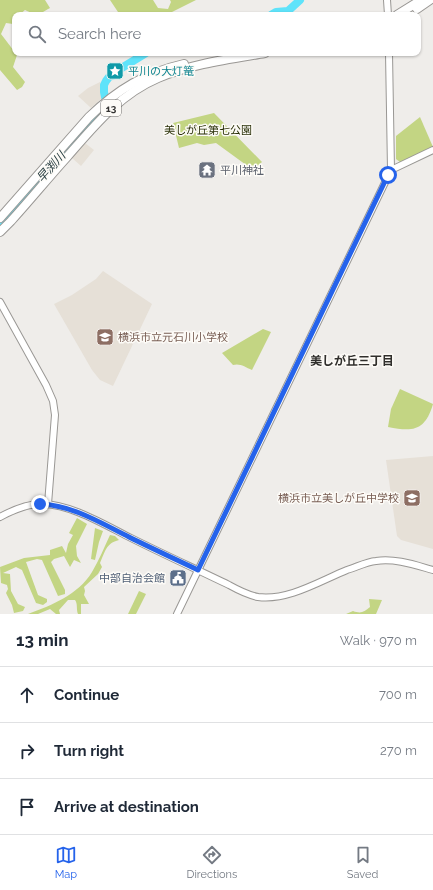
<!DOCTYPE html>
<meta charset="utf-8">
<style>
body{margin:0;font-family:Raleway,"Noto Sans JP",sans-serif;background:#f2f2f3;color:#1f2937}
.stop{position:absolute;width:12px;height:12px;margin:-9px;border:3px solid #2563eb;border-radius:50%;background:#fff}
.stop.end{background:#2563eb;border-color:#fff;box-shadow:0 1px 4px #0008}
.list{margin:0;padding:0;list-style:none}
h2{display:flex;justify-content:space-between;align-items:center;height:52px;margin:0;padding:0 16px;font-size:17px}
h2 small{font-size:13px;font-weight:400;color:#747a83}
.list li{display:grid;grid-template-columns:26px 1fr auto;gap:12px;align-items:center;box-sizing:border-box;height:56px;padding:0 16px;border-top:1px solid #e0e1e3}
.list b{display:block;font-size:15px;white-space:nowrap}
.list em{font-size:13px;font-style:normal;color:#747a83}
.icon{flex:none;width:22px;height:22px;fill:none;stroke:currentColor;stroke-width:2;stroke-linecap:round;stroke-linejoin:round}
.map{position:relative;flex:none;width:433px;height:614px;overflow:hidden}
.search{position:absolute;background:#fff;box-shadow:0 1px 3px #0004;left:12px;right:12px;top:12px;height:44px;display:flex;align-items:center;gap:10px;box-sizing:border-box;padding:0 14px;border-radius:8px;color:#747a83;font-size:15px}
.sheet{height:220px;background:#fff}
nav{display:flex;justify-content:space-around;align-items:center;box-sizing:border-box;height:56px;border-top:1px solid #e0e1e3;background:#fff;font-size:11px;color:#747a83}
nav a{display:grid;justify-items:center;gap:2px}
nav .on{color:#2563eb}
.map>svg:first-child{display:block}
</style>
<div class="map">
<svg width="433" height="614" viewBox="0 0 433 614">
<rect width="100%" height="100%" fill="#efedea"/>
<g fill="#e6e0d7">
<path d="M100 82 103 97 91 108 78 96 88 88Z"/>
<path d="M85 143 94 150 81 166 72 158Z"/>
<path d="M103 271 152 304 113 386 100 380 92 370 54 304 72 295 96 279Z"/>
<path d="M433 456V549L401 540 397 536 386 460Z"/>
</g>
<g fill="#c3d583">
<path d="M0 0H45L50 8C38 15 38 16 25 10L19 15H15L13 24 6 23 1 34 17 55 13 67 25 82 22 87 17 90 0 70Z"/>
<path d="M110 0H153L158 8 168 9 171 2 170 0H196L166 15H130L128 13 125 15H120Z"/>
<path d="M214 113 262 162 253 170 216 143 204 145 197 143 179 148 173 123Z"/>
<path d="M420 117 433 147 400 162 396 159V136Z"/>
<path d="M263 329 271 332 252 370C245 367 240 363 233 365L222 353Z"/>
<path d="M400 389 433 404C425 431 413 432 388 427L391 409Z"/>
<path d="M77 518 87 524 76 546 77 556 81 563 74 560 70 567 64 556 54 559 51 562 65 590V594L58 596 42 560 37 559 26 562 38 595 47 599V602L43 605 36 603 22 570 16 567 3 573 10 574 11 591 18 604 25 607 23 611 14 613 12 605 6 593 8 589 7 585 1 583 0 567 24 558 50 555V550L62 546 66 553 68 544 73 535 69 533Z"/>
<path d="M95 528 103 531 99 542 95 560 91 559Z"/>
<path d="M110 535 115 536 119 540C106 543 105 552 100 563L102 567 98 574 84 587 85 591 84 595 89 604H81V614H78C76 609 78 604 75 600H68L59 610 60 614H56L50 609 38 614H28C52 605 78 595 92 572 99 560 104 548 110 535Z"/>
<path d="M139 591 146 594 136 614H128Z"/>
<path d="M369 599 382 600 376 614H346L353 611C361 614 364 612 370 607Z"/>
</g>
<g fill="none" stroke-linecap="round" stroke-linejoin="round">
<g stroke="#5fe3fa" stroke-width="8">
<path d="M271 15 276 12 288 11 300 0"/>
<path d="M105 97 104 92V85L106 81 109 77 115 75 120 69 146 53"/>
<path d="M0 223 103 110"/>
</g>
<defs>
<g id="tertiary">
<path d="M387 0 388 15"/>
<path d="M391 170 433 150"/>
<path d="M0 302 46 385 53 401 55 415 48 504"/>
<path d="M0 517C13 510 26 504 40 504 69 503 105 525 131 538 163 554 196 569 229 585 238 590 248 595 258 597 288 601 320 581 347 570 357 567 366 562 376 561 395 558 415 565 433 570"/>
<path d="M177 614 391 170 389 53"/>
</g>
<g id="primary">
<path d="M417 9 430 0"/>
<path d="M397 15 421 0"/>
<path d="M0 218 89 117C118 89 145 73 184 64"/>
<path d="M0 232 11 221C30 200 48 178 67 157 94 126 120 94 158 78 191 64 230 59 265 53"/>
</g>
</defs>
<use href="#tertiary" stroke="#999794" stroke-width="8"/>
<use href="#primary" stroke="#999794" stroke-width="10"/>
<use href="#tertiary" stroke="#fff" stroke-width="6"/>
<use href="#primary" stroke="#fff" stroke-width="8"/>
</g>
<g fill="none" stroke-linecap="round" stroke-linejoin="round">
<path stroke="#2563eb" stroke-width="5" d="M40 504C72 505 101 523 129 537 151 548 175 559 198 570L388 175"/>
</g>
<defs>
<symbol id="sight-square" viewBox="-11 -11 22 22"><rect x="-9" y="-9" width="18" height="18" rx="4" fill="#0f9aa8" stroke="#fdfbf7"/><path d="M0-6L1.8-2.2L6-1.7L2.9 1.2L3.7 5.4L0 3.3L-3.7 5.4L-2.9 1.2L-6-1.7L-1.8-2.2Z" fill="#fff"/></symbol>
<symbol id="temple-square" viewBox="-11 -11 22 22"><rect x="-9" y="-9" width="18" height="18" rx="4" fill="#6b7280" stroke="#fdfbf7"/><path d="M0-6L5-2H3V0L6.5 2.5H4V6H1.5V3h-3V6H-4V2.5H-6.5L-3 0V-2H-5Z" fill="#fff"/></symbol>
<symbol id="school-square" viewBox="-11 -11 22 22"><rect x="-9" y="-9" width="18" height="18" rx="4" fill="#8d6e63" stroke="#fdfbf7"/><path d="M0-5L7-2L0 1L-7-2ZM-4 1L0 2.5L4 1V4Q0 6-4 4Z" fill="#fff"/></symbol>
<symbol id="civic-square" viewBox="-11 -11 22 22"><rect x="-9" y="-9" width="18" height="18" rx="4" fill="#5c6f8a" stroke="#fdfbf7"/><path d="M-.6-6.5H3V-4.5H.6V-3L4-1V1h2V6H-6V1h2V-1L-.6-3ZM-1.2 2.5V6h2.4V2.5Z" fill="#fff"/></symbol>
</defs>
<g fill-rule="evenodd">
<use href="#sight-square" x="105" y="61" width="20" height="20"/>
<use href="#temple-square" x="197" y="160" width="20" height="20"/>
<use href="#school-square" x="95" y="327" width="20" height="20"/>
<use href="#school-square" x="402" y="488" width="20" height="20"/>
<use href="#civic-square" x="168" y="568" width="20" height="20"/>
</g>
<g text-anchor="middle" stroke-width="3" stroke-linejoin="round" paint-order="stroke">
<rect fill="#fdfbf7" stroke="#706e6c" stroke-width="1" x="101" y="100" width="20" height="16" rx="3"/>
<g font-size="10" font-weight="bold" fill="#333231">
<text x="111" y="112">13</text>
</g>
<g font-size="11" fill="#0d838f" stroke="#fdfbf7" text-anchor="start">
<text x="128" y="75">平川の大灯篭</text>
</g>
<g font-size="11" fill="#293008" stroke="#fdfbf7">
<text x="208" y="134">美しが丘第七公園</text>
</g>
<g font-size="11" fill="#5b616d" stroke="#fdfbf7" text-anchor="start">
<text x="220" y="174">平川神社</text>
</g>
<g font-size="11" fill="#785e54" stroke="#fdfbf7" text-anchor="start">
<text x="118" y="341">横浜市立元石川小学校</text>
<text x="399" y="502" text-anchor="end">横浜市立美しが丘中学校</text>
</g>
<g font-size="11" fill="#4e5e75" stroke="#fdfbf7" text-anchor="end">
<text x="165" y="582">中部自治会館</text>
</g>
<g font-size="12" font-style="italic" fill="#1f363a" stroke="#fdfbf7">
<text transform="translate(51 167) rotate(-48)" y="4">早渕川</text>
</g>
<g font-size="12" font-weight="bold" fill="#302f2c" stroke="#fdfbf7">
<text x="352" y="365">美しが丘三丁目</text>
</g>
</g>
</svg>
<div class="stop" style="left:388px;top:175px"></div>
<div class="stop end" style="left:40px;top:504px"></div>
<div class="search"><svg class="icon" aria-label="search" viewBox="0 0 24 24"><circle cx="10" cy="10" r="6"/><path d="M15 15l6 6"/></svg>Search here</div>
</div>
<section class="sheet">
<h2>13 min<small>Walk · 970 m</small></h2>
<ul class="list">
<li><svg class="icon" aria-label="ahead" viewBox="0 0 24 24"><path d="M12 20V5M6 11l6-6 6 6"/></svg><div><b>Continue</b></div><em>700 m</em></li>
<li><svg class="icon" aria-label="right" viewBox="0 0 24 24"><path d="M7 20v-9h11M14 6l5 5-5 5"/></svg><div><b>Turn right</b></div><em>270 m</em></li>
<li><svg class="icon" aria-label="arrive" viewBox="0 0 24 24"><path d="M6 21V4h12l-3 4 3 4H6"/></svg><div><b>Arrive at destination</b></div></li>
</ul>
</section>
<nav>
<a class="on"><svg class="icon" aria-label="map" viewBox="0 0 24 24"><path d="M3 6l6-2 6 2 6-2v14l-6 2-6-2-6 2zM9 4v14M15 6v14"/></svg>Map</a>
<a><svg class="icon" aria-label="directions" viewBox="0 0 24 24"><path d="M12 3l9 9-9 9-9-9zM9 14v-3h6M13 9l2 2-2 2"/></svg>Directions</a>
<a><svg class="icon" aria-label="saved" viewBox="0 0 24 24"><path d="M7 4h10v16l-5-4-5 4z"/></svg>Saved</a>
</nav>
